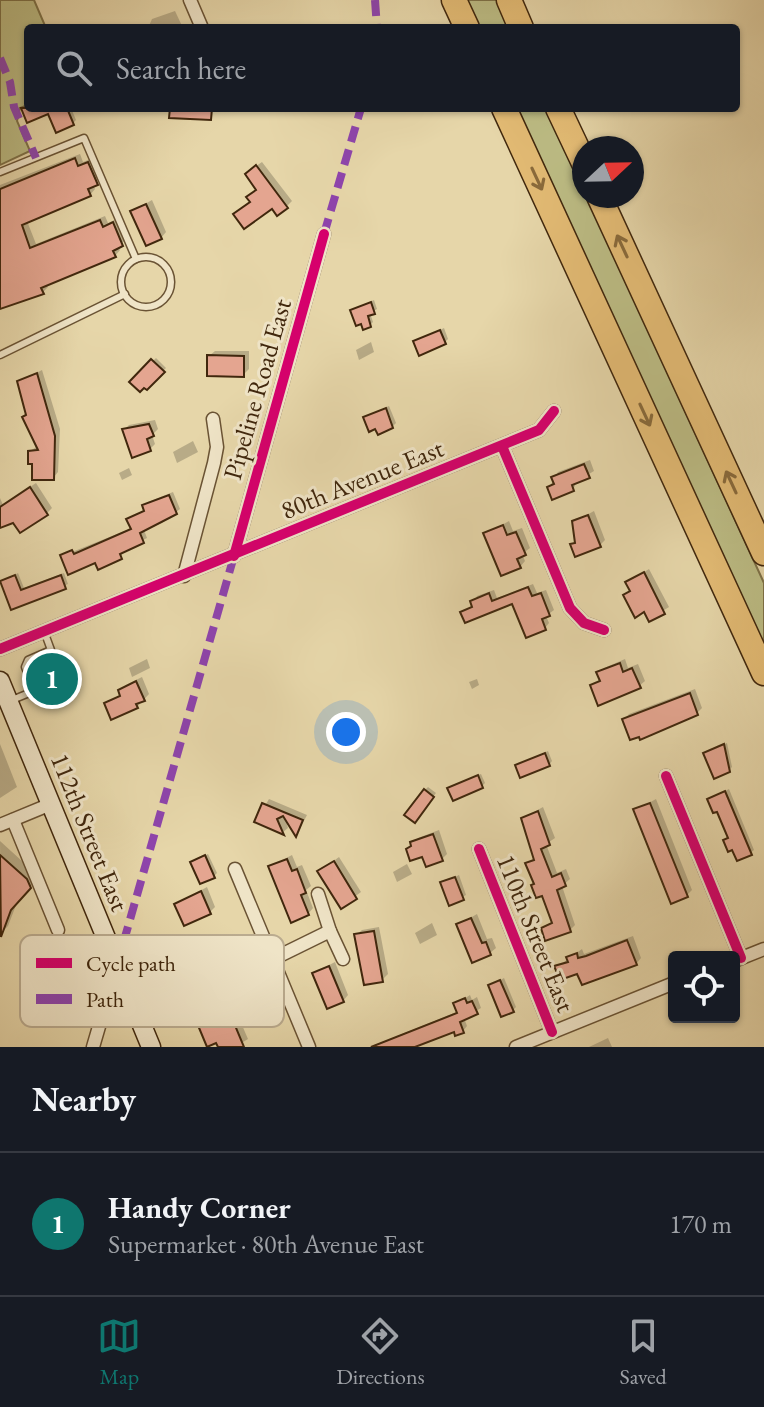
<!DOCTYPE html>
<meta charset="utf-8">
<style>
body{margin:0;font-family:"EB Garamond",serif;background:#242831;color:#f1f3f6}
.controls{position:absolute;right:24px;bottom:24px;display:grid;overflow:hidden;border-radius:8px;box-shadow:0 2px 6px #0004}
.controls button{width:72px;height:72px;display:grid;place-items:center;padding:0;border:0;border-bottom:2px solid #363941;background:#171b24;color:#f1f3f6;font:40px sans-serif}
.compass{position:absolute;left:572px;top:136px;width:72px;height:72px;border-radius:50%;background:#171b24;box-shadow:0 2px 6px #0004;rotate:68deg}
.you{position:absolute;left:346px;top:732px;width:28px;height:28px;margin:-20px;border:6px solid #fff;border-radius:50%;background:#1a73e8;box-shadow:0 0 0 12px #1a73e833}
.badge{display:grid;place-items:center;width:52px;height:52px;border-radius:50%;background:#0f766e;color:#fff;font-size:26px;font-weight:700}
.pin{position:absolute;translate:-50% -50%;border:4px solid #fff;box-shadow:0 2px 8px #0006}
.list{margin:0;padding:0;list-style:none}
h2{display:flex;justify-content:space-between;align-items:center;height:104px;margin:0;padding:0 32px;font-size:34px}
h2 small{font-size:26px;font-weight:400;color:#9ea1a6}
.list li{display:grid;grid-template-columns:52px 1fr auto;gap:24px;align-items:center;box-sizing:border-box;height:144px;padding:0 32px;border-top:2px solid #363941}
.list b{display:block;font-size:30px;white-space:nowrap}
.list p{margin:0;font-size:26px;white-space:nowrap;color:#9ea1a6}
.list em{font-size:26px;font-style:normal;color:#9ea1a6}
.icon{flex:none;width:44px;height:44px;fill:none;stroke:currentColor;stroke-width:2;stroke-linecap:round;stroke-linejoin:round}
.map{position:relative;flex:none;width:764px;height:1047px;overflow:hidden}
.search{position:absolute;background:#171b24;box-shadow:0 2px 6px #0004;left:24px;right:24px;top:24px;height:88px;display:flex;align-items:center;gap:20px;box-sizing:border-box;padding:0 28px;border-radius:8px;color:#9ea1a6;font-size:30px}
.sheet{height:248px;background:#171b24}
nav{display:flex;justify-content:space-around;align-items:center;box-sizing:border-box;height:112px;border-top:2px solid #363941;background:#171b24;font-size:22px;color:#9ea1a6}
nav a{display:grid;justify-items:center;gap:4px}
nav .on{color:#0f766e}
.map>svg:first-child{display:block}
</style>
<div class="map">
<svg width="764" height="1047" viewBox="0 0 764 1047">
<rect width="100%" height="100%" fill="#e6d6a9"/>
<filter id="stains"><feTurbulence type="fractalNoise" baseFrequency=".0025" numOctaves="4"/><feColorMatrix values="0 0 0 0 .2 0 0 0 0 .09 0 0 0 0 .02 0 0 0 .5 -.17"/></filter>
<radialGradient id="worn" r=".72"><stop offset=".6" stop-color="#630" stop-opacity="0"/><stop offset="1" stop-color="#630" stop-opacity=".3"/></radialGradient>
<g fill="#bcbc84" stroke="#7e7248" stroke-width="2">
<path d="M0 0H34L46 28H28V105L20 108 17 121 30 151 0 165Z"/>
<path d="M466 0H497L510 28H478Z"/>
<path d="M515 108H546L764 583V647Z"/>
</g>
<g fill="#0003">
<path d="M175 11 183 28H148L152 19Z"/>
<path d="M28 105V108H71L76 120 73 123 49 112 24 109Z"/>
<path d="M80 154 83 162 93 158 102 178 93 185 95 189 90 195 27 221 36 244 105 216 108 223 119 218 127 239 118 246 120 250 115 256 46 284 48 287 42 293 0 306V185Z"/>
<path d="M262 162 292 201 286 207 252 202 258 189 252 169Z"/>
<path d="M152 200 166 232 161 238 133 211Z"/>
<path d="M374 300 377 309 370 313 373 322 370 325 352 310Z"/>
<path d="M444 328 448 339 445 342H415Z"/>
<path d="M371 342 374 352 359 360 356 350Z"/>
<path d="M215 351H249V369L243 375 209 356Z"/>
<path d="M156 358 166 368 147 387 132 382Z"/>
<path d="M42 370 60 429 58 472 53 478 34 462 30 451 38 446 19 382Z"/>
<path d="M389 406 396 423 392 427H376L365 417Z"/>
<path d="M155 420 158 429 152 435 155 444 150 449 124 430 129 425Z"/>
<path d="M193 441 198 452 177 463 173 452Z"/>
<path d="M590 460 594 471 577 481 573 490 549 488 558 472Z"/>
<path d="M129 468 132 475 122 480 119 473Z"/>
<path d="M36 483 52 508 47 513 0 525V498L3 505Z"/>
<path d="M173 492 180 509 162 523 144 530 147 538 123 550 121 558 96 560 62 556 132 528 129 520 146 510 148 502Z"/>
<path d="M594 511 605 540 600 545H573L577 541 574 522Z"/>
<path d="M509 521 513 531 522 528 530 548 522 554 525 561 520 567 486 534Z"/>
<path d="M649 569 669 607 650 619 645 610 625 596 631 589 628 582Z"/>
<path d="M18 573 24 588 64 573 68 584 12 608 2 582Z"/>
<path d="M533 584 537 593 546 590 554 610 546 616 549 623 545 628 513 602 463 612 473 605 477 596 494 590 497 598Z"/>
<path d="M66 653 77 681 71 687 34 669Z"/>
<path d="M147 659 150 668 132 677 129 668Z"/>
<path d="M625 659 628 668 638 664 645 681 639 686H592L601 679 598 673 604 668Z"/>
<path d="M142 677 149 694 137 707 106 704 122 694 120 690 126 685Z"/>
<path d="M477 679 479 685 472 689 469 682Z"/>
<path d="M695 689 702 708 697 713 624 720 629 714Z"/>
<path d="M727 743 732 767 729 770 706 753Z"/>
<path d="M0 744 17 787 0 798Z"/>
<path d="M548 751 552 761 549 765 517 766Z"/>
<path d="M481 774 485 783 482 786H453Z"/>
<path d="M428 787 436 793 417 817 425 790Z"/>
<path d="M729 789 754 850 750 853 725 840 729 836 718 809 709 799Z"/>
<path d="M269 799 307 815 297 834 285 816 288 828 283 832 256 821Z"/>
<path d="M656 799 692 890 687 895 636 810Z"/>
<path d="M543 807 555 838 546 844 557 873 566 869 570 879 562 886 575 925 570 930 543 928 554 921 528 863 535 857 523 818Z"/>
<path d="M439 830 447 854 442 859 408 849 418 838Z"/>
<path d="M0 841 34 872 38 879 18 900 8 926 1 933Z"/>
<path d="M208 854 217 873 214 876 192 862Z"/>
<path d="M292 855 297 867 302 865 311 886 306 890 313 908 308 914 271 866Z"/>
<path d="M339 857 361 892 342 906 320 871Z"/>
<path d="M407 864 412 874 397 882 393 872Z"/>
<path d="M459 875 466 895 450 903 443 883Z"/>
<path d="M207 887 215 907 210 912 176 904Z"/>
<path d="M477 914 487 939 492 938 496 948 490 953 458 925Z"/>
<path d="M432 923 437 935 420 944 415 933Z"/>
<path d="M379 927 388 974 382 980 356 935 362 930Z"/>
<path d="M633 936 641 958 636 964 578 971 557 967 582 949 584 954Z"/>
<path d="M335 962 348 995 343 1001 314 973Z"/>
<path d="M504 978 516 1007 513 1010 490 986Z"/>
<path d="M229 995 248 1039 235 1047H220L200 1024 208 1017 205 1008 210 1003Z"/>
<path d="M470 995 472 1000 477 997 481 1008 464 1018 467 1026 463 1031 455 1030 411 1047H370L459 1011 456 1004Z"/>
<path d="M608 1038 612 1047H589Z"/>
</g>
<g fill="#e4a590" stroke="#40270d" stroke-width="2">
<path d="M21 108H67L74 125 56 133 48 114 27 123Z"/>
<path d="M170 108H212L211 120 169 118Z"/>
<path d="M75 158 78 166 88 162 98 185 88 189 91 196 22 225 30 248 100 220 103 227 113 222 123 246 113 251 116 257 41 288 44 294 0 309V189Z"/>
<path d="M256 165 288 208 277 216 272 209 244 229 233 214 250 202 246 197 256 190 245 174Z"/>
<path d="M146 204 162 239 146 246 130 211Z"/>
<path d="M371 302 375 314 368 316 371 327 363 330 361 324 356 326 350 310Z"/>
<path d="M440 330 446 344 419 356 413 341Z"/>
<path d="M207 355 244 356V377L207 376Z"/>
<path d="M151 359 165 372 147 390 144 388 140 392 129 382Z"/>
<path d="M37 373 55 436 54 480H32V464H28V451L38 450 22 417 26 415 17 381Z"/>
<path d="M386 408 393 428 378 435 375 429 369 432 363 417Z"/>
<path d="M149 424 154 436 147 439 151 451 132 458 122 429Z"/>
<path d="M584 464 590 478 572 485 574 491 552 500 547 487 554 484 551 477Z"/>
<path d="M30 487 48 515 20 533 13 523 0 528V507Z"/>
<path d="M169 495 177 514 140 533 144 543 120 554 122 559 98 570 95 563 68 575 60 555 72 550 74 554 131 529 126 519 144 511 142 505Z"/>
<path d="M588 515 601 547 575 557 570 544 575 543 572 521Z"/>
<path d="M503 525 507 535 516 532 526 555 517 559 521 568 501 576 483 533Z"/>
<path d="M644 572 665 614 649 622 644 612 635 618 623 595 630 591 625 582Z"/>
<path d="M15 575 21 590 61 575 66 589 11 610 0 581Z"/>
<path d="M528 587 532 596 541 593 550 616 542 619 546 630 526 638 512 604 465 623 460 612 472 607 470 601 489 593 492 601Z"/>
<path d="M60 657 73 688 43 700 32 668Z"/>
<path d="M620 663 623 672 632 668 641 688 598 706 590 685 600 681 596 672Z"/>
<path d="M136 681 145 701 136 704 138 708 111 720 104 703 120 696 118 690Z"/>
<path d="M690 693 698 715 640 740 639 737 630 740 622 719Z"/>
<path d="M724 744 730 772 714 779 703 753Z"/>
<path d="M545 753 550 766 520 778 515 765Z"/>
<path d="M478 775 483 788 453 801 447 788Z"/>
<path d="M424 789 434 797 415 823 404 815Z"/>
<path d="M725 791 752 855 737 861 732 850 728 852 723 840 728 838 717 812 713 813 707 799Z"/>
<path d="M262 803 303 820 296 837 283 816 277 819 284 835 254 822Z"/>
<path d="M650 803 688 897 671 904 633 809Z"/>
<path d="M538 811 550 845 541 849 552 877 561 873 566 886 557 890 571 932 545 941 541 928 552 923 542 896 536 898 531 885 534 884 525 863 534 860 521 818Z"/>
<path d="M433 834 443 861 426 867 422 857 410 861 406 849 411 846 410 842Z"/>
<path d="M0 855 27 879 31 888 11 910 1 937Z"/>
<path d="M205 855 215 878 200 884 190 862Z"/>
<path d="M287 859 292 871 297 869 306 893 301 895 309 915 291 923 268 866Z"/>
<path d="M334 861 357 899 341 909 317 871Z"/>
<path d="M455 877 464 900 449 906 440 882Z"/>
<path d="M201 891 211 914 184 926 174 904Z"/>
<path d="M471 918 482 943 486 942 491 955 472 963 456 924Z"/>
<path d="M374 931 383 982 364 985 354 934Z"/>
<path d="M627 940 637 965 582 985 577 974 560 980 554 966 568 962 566 957 577 953 578 958 586 956Z"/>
<path d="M329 966 344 1002 327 1009 312 973Z"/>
<path d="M500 980 514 1012 501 1017 488 985Z"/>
<path d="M465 998 467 1003 472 1001 478 1014 460 1022 464 1033 455 1036 454 1032 415 1047H371L457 1013 453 1003Z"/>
<path d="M224 999 244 1047H218L216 1043 207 1047 197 1023 207 1019 202 1008Z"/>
</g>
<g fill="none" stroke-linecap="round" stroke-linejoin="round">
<defs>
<g id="service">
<path d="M0 172 84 138 136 259"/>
<circle cx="146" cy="282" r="25"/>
<path d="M0 355 125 294"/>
<path d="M12 700 34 691 25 667 28 660 51 650 44 631"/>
</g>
<g id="minor">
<path d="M190 0 202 28"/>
<path d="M502 446 570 608 584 623 604 630"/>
<path d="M234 556 324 234"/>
<path d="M184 576 214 463 217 447 213 419"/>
<path d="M0 649 539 430 554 411"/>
<path d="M666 776 741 958"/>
<path d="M13 820 58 930"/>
<path d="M0 825 51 804"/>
<path d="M479 849 552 1032"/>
<path d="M235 869 309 1047"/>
<path d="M318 894 330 931"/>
<path d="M273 959 330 931 343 959"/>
<path d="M734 961 764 949"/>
<path d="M93 1047 117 965"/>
<path d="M516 1047 674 983"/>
</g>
<path id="secondary" d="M0 681 151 1047"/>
<g id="motorway">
<path d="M454 0 467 28"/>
<path d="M509 0 521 28"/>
<path d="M504 108 764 673"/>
<path d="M558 108 584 163"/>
<path d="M599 196 764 553"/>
</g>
</defs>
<use href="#service" stroke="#6a5334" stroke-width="9"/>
<use href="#minor" stroke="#6a5334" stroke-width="15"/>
<use href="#secondary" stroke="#40270d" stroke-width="21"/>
<use href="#motorway" stroke="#40270d" stroke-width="27"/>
<use href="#service" stroke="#efe4c7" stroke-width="6"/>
<use href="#minor" stroke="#efe4c7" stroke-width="12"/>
<use href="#secondary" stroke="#efe4c7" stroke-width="18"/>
<use href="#motorway" stroke="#e3bb74" stroke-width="24"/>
<g stroke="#8e44ad" stroke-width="8" stroke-dasharray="16 8" stroke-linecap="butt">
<path d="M375 0 377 28"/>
<path d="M0 58 10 82 14 107 36 158"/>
<path d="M324 234 361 108"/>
<path d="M117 965 234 556"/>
</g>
<defs>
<g id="cycleway">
<path d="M502 446 570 608 584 623 604 630"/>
<path d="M234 556 324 234"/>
<path d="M0 649 539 430 554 411"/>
<path d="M666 776 741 958"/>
<path d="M479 849 552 1032"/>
</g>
</defs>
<use href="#cycleway" stroke="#efe4c7" stroke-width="15"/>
<use href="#cycleway" stroke="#d6006c" stroke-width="10"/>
</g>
<defs><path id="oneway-shaft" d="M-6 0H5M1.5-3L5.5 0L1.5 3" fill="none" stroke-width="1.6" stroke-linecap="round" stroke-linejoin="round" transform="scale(2)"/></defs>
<g stroke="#896a3b">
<use href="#oneway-shaft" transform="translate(537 179) rotate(65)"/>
<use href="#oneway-shaft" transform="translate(622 246) rotate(-115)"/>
<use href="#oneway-shaft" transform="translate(645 415) rotate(65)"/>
<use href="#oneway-shaft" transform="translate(731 482) rotate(-115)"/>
</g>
<g text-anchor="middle" stroke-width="6" stroke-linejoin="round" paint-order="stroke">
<g font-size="26" fill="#40270d" stroke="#efe4c7">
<text transform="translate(257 389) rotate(-74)" y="9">Pipeline Road East</text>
<text transform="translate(362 479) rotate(-22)" y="9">80th Avenue East</text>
<text transform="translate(90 832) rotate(68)" y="9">112th Street East</text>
<text transform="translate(536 933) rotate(68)" y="9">110th Street East</text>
</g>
</g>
<rect x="20" y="935" width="264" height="92" rx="12" fill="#efe4c7" stroke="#baab8f" stroke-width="2"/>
<rect x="36" y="958" width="36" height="10" fill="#d6006c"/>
<rect x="36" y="994" width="36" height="10" fill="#8e44ad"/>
<g font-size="22" fill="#40270d">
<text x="86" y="971">Cycle path</text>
<text x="86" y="1007">Path</text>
</g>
<rect width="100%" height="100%" filter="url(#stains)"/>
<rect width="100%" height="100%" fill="url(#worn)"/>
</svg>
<div class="controls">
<button><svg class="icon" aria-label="locate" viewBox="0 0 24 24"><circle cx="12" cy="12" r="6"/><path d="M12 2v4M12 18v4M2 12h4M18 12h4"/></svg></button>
</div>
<svg class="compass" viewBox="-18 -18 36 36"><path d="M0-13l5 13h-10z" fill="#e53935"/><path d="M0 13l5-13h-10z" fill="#9ea1a6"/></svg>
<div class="you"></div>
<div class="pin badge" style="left:52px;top:679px">1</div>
<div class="search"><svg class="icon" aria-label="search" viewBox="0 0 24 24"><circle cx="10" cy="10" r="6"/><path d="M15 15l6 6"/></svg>Search here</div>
</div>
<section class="sheet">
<h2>Nearby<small></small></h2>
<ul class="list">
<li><span class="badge">1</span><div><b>Handy Corner</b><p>Supermarket · 80th Avenue East</p></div><em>170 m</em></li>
</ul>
</section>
<nav>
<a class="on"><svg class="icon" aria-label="map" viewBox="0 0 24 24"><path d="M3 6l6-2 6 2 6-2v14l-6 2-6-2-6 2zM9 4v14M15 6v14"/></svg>Map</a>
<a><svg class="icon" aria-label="directions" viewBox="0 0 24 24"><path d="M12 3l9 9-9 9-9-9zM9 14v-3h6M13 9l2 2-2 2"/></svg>Directions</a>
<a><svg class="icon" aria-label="saved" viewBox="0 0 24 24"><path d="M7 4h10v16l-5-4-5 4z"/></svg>Saved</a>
</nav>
